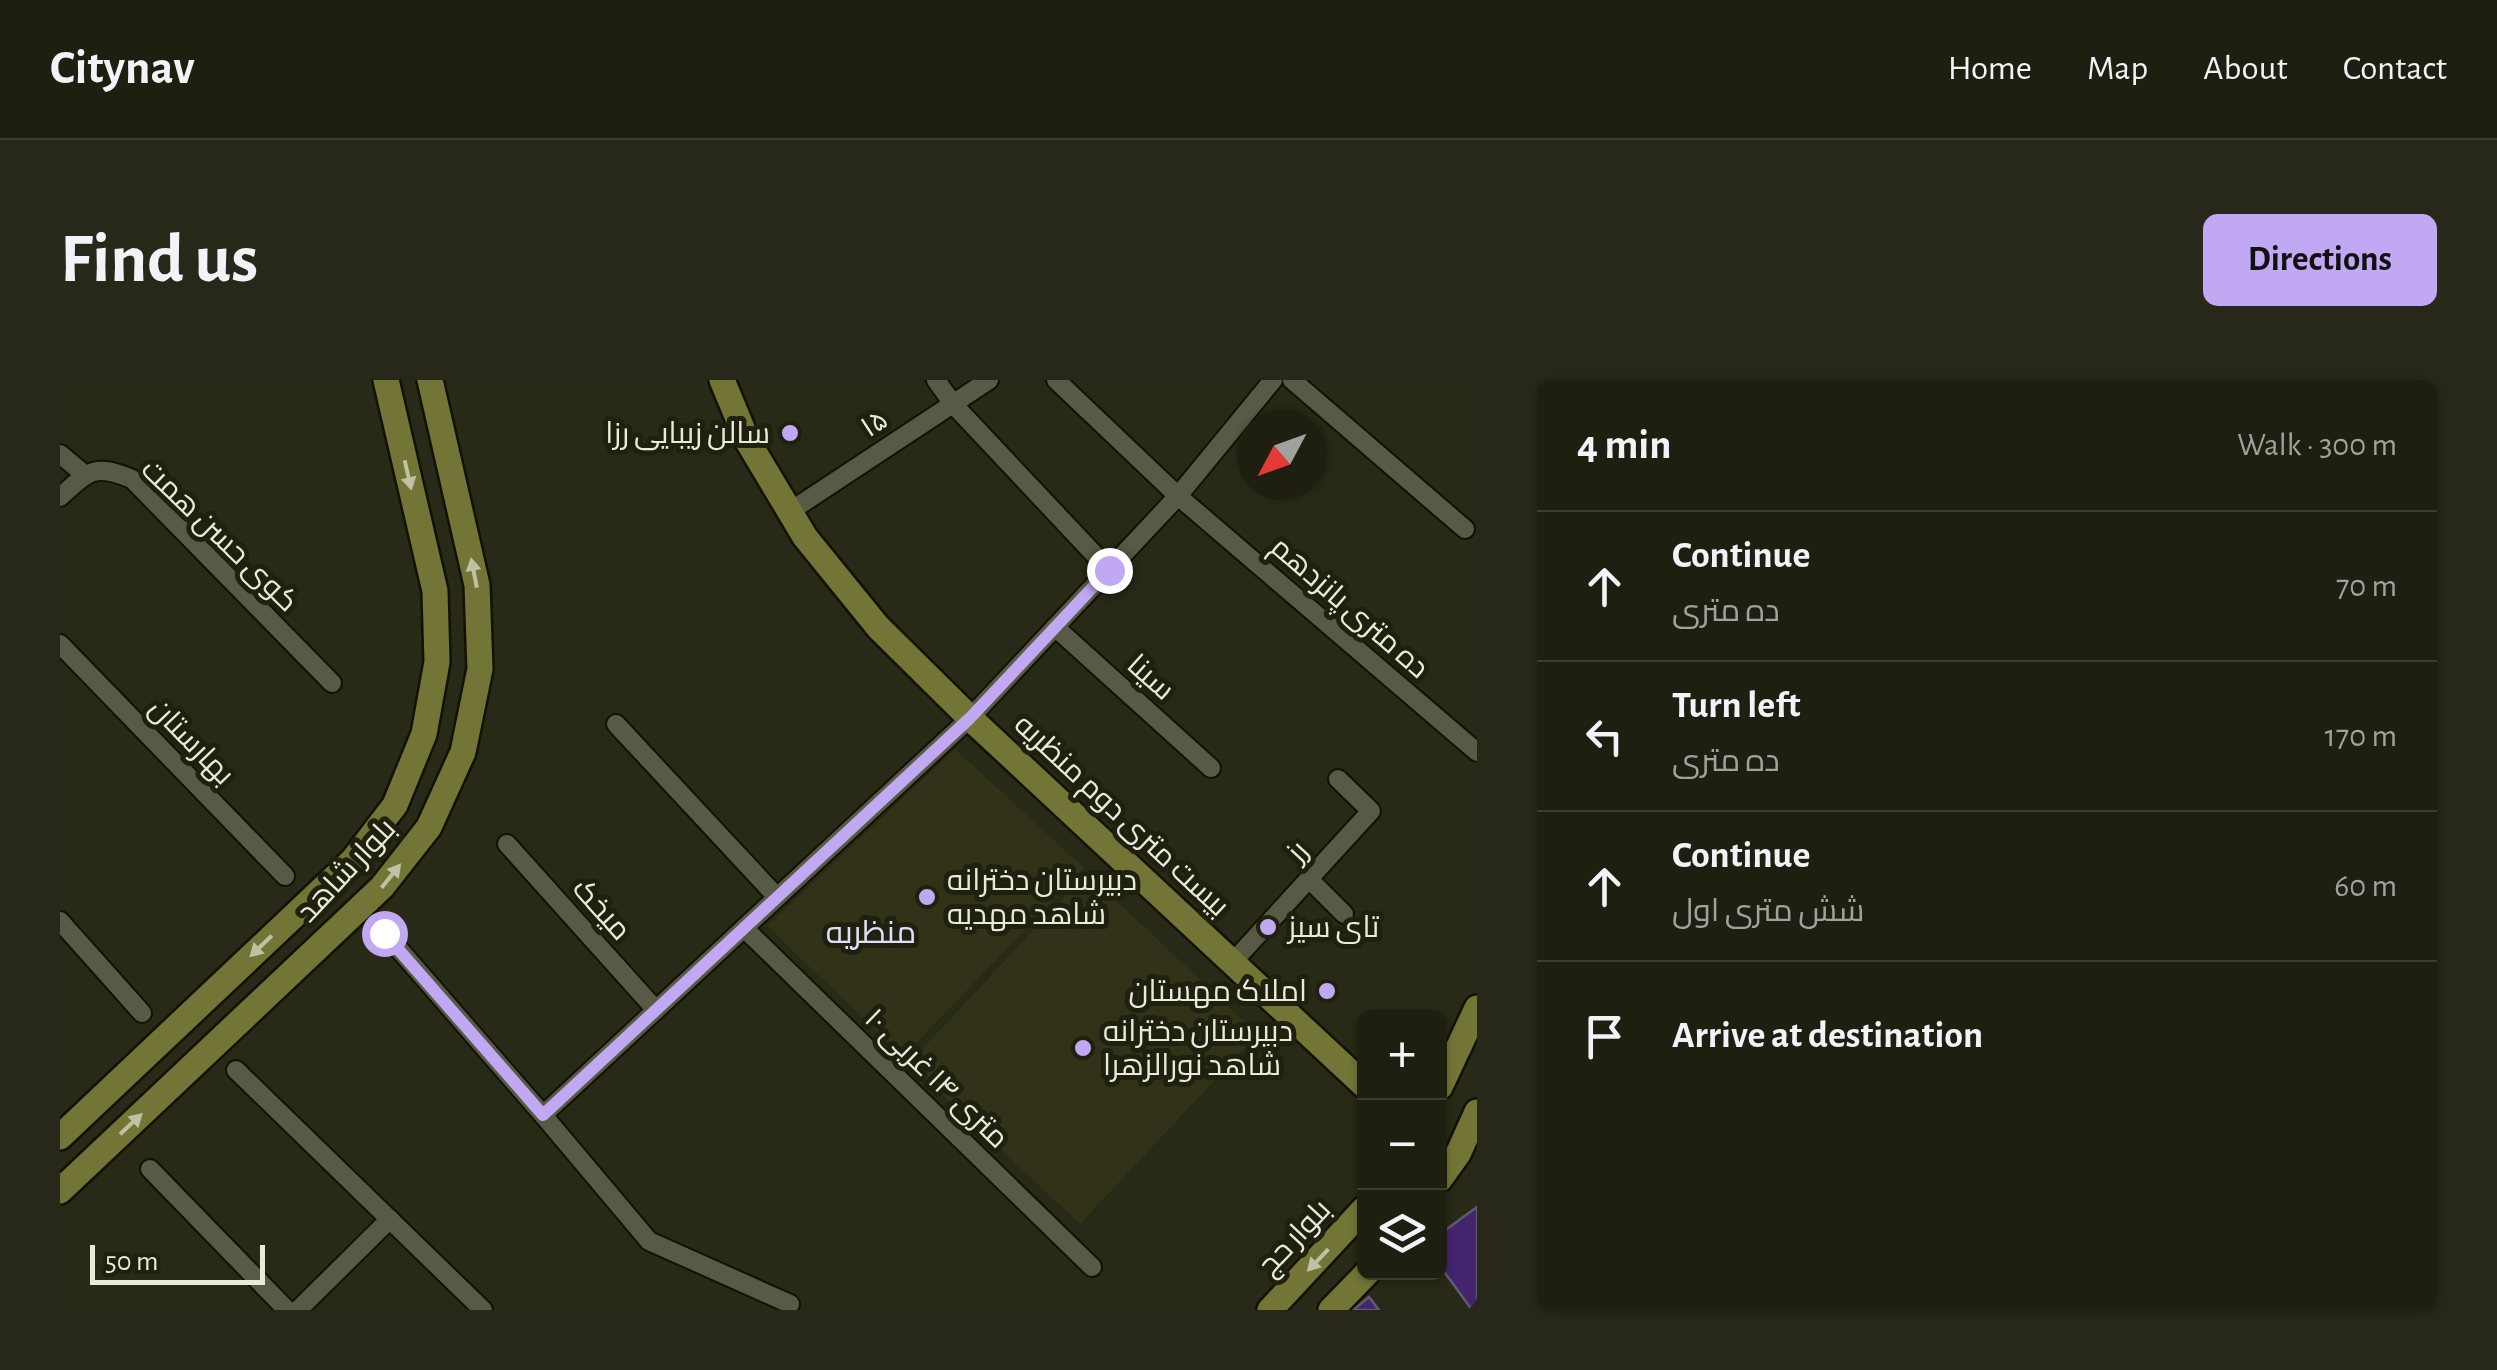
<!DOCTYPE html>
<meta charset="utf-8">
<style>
body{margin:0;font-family:"Alegreya Sans",Cairo,sans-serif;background:#27271a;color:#f1f3f6}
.controls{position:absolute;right:30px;bottom:30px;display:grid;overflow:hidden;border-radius:15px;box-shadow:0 2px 8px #0004}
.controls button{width:90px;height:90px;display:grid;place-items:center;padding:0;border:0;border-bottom:2px solid #3c3d31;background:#1f1f11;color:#f1f3f6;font:50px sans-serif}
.compass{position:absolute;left:1177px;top:30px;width:90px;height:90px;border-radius:50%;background:#1f1f11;box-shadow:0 2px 8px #0004;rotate:229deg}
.scale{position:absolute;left:30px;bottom:25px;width:175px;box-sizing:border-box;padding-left:10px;border:5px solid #e9eade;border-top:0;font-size:28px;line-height:35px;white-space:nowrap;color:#e9eade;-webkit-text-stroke:8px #1f200e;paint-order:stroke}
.stop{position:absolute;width:30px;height:30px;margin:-22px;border:8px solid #c0a8f3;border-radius:50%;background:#fff}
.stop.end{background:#c0a8f3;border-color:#fff;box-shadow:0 2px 10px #0008}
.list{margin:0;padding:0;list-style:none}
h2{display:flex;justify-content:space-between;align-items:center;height:130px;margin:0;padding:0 40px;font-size:42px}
h2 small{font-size:32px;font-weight:400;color:#a1a29f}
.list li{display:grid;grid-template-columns:65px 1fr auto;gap:30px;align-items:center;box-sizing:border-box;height:150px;padding:0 40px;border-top:2px solid #3c3d31}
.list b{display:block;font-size:38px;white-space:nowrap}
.list p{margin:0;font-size:32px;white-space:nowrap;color:#a1a29f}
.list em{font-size:32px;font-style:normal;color:#a1a29f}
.icon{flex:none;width:55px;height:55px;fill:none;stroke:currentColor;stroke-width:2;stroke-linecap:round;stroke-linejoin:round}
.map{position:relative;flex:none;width:1417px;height:930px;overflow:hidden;border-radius:15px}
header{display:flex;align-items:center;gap:60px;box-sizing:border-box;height:140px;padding:0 50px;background:#1f1f11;border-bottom:2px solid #3c3d31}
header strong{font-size:48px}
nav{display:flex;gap:55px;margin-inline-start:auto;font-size:35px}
.intro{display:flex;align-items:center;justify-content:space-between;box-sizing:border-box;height:240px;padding:0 60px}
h1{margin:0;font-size:70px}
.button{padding:25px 45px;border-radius:15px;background:#c0a8f3;color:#111;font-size:35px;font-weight:700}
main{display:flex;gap:60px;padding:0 60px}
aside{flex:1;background:#1f1f11;border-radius:15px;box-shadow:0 2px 8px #0004}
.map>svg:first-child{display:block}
</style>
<header>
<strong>Citynav</strong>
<nav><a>Home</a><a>Map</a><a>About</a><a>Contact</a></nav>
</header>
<div class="intro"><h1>Find us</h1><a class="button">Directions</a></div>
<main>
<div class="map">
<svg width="1417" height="930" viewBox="0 0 1417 930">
<rect width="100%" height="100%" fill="#292917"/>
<g fill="#313218">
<path d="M895 369 1024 488 843 677 707 546Z"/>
<path d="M1027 493 1198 654 1020 844 849 683Z"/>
</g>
<g fill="#43256f" stroke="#5f5a6d" stroke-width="2.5">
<path d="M1417 827V930H1412L1380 886V854Z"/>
<path d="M1309 917 1319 930H1293Z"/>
</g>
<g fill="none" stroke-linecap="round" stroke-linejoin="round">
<defs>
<g id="minor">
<path d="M876 0 893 24 1049 190"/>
<path d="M996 0 1118 116 1417 372"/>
<path d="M1232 0 1405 149"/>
<path d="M0 74 25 95"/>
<path d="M0 117C29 91 34 83 72 99L272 303"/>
<path d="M729 132 929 0"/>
<path d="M995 247 1151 388"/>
<path d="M0 264 225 496"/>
<path d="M556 344 717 517"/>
<path d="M447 464 596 630"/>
<path d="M1249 499 1284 534"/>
<path d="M0 541 82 633"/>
<path d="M684 548 1032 887"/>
<path d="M325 553 483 735 910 338 1118 116 1213 0"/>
<path d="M1172 583 1311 431 1278 399"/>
<path d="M176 690 423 930"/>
<path d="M483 735 589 861 730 924"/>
<path d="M90 789 227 930"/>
<path d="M238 930 330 839"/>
</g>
<g id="secondary">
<path d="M662 0 687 60 745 157 818 247 910 338 1304 705"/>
<path d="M1380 707 1417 628"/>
<path d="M0 757 293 480 335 425 364 354 377 282 375 211 326 0"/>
<path d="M1380 799 1398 774 1417 732"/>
<path d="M0 811 322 507 369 447 403 372 420 289 417 205 370 0"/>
<path d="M1210 930 1304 829"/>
<path d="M1271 930 1308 892"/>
</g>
</defs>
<use href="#minor" stroke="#121202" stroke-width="22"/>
<use href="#secondary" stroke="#121202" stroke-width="30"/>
<use href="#minor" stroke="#585a45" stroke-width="18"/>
<use href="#secondary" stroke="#737536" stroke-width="25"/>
</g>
<defs><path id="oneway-solid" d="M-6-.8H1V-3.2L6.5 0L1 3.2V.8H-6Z" transform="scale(2.5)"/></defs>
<g fill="#c0c1a3">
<use href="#oneway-solid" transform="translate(348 95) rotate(77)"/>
<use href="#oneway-solid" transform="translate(414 193) rotate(-101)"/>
<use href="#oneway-solid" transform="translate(331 496) rotate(-51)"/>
<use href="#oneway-solid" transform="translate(201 566) rotate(136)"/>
<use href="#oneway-solid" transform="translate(71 744) rotate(-43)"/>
<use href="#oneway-solid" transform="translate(1258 880) rotate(134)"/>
</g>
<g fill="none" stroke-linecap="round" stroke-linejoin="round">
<path stroke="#c0a8f3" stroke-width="12" d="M324 553 483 735 910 338 1049 190"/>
</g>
<g fill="#c0a8f3" stroke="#1f200e" stroke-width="4">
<circle cx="730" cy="53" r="10"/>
<circle cx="867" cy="517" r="10"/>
<circle cx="1208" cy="547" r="10"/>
<circle cx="1267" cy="611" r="10"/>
<circle cx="1023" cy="668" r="10"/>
</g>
<g text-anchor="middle" stroke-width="10" stroke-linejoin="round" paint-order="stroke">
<g font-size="30" fill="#e9eade" stroke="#1f200e">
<text transform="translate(814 43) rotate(-33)" y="10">۱۵</text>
<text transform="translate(160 155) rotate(44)" y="10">کوی حسن همت</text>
<text transform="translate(1290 227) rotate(41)" y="10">ده متری پانزدهم</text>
<text transform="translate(1091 297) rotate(42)" y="10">سینا</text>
<text transform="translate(132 361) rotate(46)" y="10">بهارستان</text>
<text transform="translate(1062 435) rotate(43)" y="10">بیست متری دوم منظریه</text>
<text transform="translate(1237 471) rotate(-47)" y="10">رز</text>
<text transform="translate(286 490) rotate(-47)" y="10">بلوار شاهد</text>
<text transform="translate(542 529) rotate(48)" y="10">میخک</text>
<text transform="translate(877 698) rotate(44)" y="10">۱۰ متری ۱۴ غربی</text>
<text transform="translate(1234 857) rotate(-47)" y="10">بلوار حج</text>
</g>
<g font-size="30" fill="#e9eade" stroke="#1f200e" text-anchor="start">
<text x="710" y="63" text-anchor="end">سالن زیبایی رزا</text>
<text x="887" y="510">دبیرستان دخترانه<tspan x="887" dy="34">شاهد مهدیه</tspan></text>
<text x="1228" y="557">تای سیز</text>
<text x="1247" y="621" text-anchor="end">املاک مهستان</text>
<text x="1043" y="661">دبیرستان دخترانه<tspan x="1043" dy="34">شاهد نورالزهرا</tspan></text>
</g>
<g font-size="32" fill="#e4dcf9" stroke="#1f200e">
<text x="811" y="563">منظریه</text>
</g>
</g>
</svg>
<div class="controls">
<button>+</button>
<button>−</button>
<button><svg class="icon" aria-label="layers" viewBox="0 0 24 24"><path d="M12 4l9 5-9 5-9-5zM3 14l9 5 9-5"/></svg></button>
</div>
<svg class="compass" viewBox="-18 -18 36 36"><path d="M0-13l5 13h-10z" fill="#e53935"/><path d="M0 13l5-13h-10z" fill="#a1a29f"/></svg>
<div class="scale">50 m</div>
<div class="stop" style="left:324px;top:553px"></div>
<div class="stop end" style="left:1049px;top:190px"></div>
</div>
<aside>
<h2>4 min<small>Walk · 300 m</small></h2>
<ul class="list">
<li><svg class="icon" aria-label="ahead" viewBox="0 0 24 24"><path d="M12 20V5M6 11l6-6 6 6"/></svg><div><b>Continue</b><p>ده متری</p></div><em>70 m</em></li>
<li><svg class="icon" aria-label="left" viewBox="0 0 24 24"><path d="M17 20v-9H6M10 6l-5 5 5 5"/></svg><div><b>Turn left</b><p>ده متری</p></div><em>170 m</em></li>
<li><svg class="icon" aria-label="ahead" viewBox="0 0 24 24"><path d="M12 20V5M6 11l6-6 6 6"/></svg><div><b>Continue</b><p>شش متری اول</p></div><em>60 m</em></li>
<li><svg class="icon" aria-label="arrive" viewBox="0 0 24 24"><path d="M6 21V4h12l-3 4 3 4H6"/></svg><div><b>Arrive at destination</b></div></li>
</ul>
</aside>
</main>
